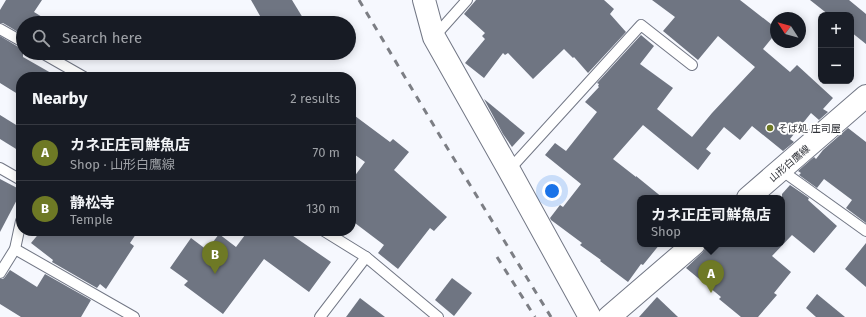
<!DOCTYPE html>
<meta charset="utf-8">
<style>
body{margin:0;font-family:"Fira Sans","Noto Sans JP",sans-serif;background:#20242c;color:#f1f3f6}
.controls{position:absolute;right:12px;top:12px;display:grid;overflow:hidden;border-radius:8px;box-shadow:0 2px 10px #0003}
.controls button{width:36px;height:36px;display:grid;place-items:center;padding:0;border:0;border-bottom:1px solid #363941;background:#171b24;color:#f1f3f6;font:20px sans-serif}
.compass{position:absolute;left:770px;top:12px;width:36px;height:36px;border-radius:50%;background:#171b24;box-shadow:0 2px 10px #0003;rotate:306deg}
.you{position:absolute;left:552px;top:191px;width:14px;height:14px;margin:-10px;border:3px solid #fff;border-radius:50%;background:#1a73e8;box-shadow:0 0 0 6px #1a73e833}
.badge{display:grid;place-items:center;width:26px;height:26px;border-radius:50%;background:#6e7925;color:#fff;font-size:13px;font-weight:700}
.pin{position:absolute;translate:-50% -33px;filter:drop-shadow(0 1px 2px #0008)}
.pin::after{content:'';position:absolute;top:21px;width:14px;height:12px;background:inherit;clip-path:polygon(0 0,100% 0,50% 100%)}
.popup{position:absolute;left:637px;top:195px;width:148px;height:52px;box-sizing:border-box;display:grid;place-content:center;border-radius:8px;background:#171b24;filter:drop-shadow(0 1px 3px #0005);font-size:13px;white-space:nowrap;color:#9ea1a6}
.popup b{font-size:15px;color:#f1f3f6}
.popup::after{content:'';position:absolute;left:50%;top:100%;margin-left:-8px;border:8px solid transparent;border-top-color:#171b24}
.list{margin:0;padding:0;list-style:none}
h2{display:flex;justify-content:space-between;align-items:center;height:52px;margin:0;padding:0 16px;font-size:17px}
h2 small{font-size:13px;font-weight:400;color:#9ea1a6}
.list li{display:grid;grid-template-columns:26px 1fr auto;gap:12px;align-items:center;box-sizing:border-box;height:56px;padding:0 16px;border-top:1px solid #363941}
.list b{display:block;font-size:15px;white-space:nowrap}
.list p{margin:0;font-size:13px;white-space:nowrap;color:#9ea1a6}
.list em{font-size:13px;font-style:normal;color:#9ea1a6}
.icon{flex:none;width:22px;height:22px;fill:none;stroke:currentColor;stroke-width:2;stroke-linecap:round;stroke-linejoin:round}
.map{position:relative;flex:none;width:866px;height:317px;overflow:hidden}
.search{position:absolute;background:#171b24;box-shadow:0 2px 10px #0003;left:16px;top:16px;width:340px;height:44px;display:flex;align-items:center;gap:10px;box-sizing:border-box;padding:0 14px;border-radius:22px;color:#9ea1a6;font-size:15px}
.panel{position:absolute;background:#171b24;box-shadow:0 2px 10px #0003;left:16px;top:72px;width:340px;height:164px;border-radius:16px}
.map>svg:first-child{display:block}
</style>
<div class="map">
<svg width="866" height="317" viewBox="0 0 866 317">
<rect width="100%" height="100%" fill="#f6f8fe"/>
<g fill="#6f7582">
<path d="M6 0H42L34 12 52 23H23V35L3 23H0V10Z"/>
<path d="M251 0H292L306 23H264Z"/>
<path d="M476 0H604L614 9 610 14 626 32 588 73 574 57 573 58 564 49 533 79 508 53 505 55 503 53 484 78 465 63 485 39 482 36 485 33 464 14Z"/>
<path d="M652 0H740L776 28V33L763 49 790 72 797 65 833 98 823 109 828 112 819 120 811 113 790 139 794 142 783 151 752 126 740 140 724 127 706 149 711 153 698 170 643 125 613 159 636 177V176L663 198H640V244H660L643 265 641 264 628 282 600 261 601 260 580 245 582 243 551 220 550 218 560 205 563 207 581 184 545 155 555 143 566 151 597 112 585 102 599 87 598 86 599 84 597 83 641 35 654 46 640 64 673 88 657 109 692 137 712 113 755 67 718 36 698 60 663 31 675 17Z"/>
<path d="M810 0H849L866 14V44L851 32V15H829Z"/>
<path d="M0 36 20 48H23V57L58 77H21V96L0 83Z"/>
<path d="M484 99 525 133 512 147 503 134Z"/>
<path d="M351 113 390 142 393 139 409 152 394 170 447 217 434 231 430 228 398 269 378 253 384 245 351 220V181L365 162 351 152Z"/>
<path d="M0 115 21 128V152L0 139Z"/>
<path d="M848 128 866 142V223L846 208 852 200 824 179 817 188 799 175 801 173 798 171 814 157 816 159 823 150Z"/>
<path d="M0 179 21 190V192L0 232Z"/>
<path d="M790 185 809 198 808 200 837 226 814 253 792 235 772 256 791 272 774 293 777 295 758 317H741L719 299 721 297 686 268 702 253 706 248V244H782V194Z"/>
<path d="M41 231H138L130 243 134 246 106 289 100 284 97 288 52 262 53 260 31 243Z"/>
<path d="M248 231H286L331 262 309 292 264 259 223 314 184 285 188 281 170 268 191 238 207 250 219 234 236 247Z"/>
<path d="M866 243V287L845 269Z"/>
<path d="M10 270 37 287 45 274 91 300 81 317H21L0 304V279H3L5 277Z"/>
<path d="M452 278 472 293 454 316 435 300Z"/>
<path d="M817 294 845 317H816L806 308Z"/>
<path d="M657 297 678 317H639Z"/>
<path d="M360 298 385 317H346Z"/>
</g>
<g fill="none" stroke-linecap="round" stroke-linejoin="round">
<defs>
<g id="lane">
<path d="M0 29 23 42"/>
<path d="M434 37 467 0"/>
<path d="M42 53 84 77"/>
<path d="M0 168 21 180"/>
<path d="M509 170 641 25 692 65"/>
<path d="M781 170 866 231"/>
<path d="M324 231 366 257 438 317"/>
<path d="M15 249 134 317"/>
<path d="M0 273 15 249 21 221"/>
<path d="M320 317 366 257"/>
</g>
<path id="secondary" d="M424 0 434 37 509 170 590 317"/>
<g id="primary">
<path d="M748 198 866 96"/>
<path d="M609 317 694 244"/>
</g>
</defs>
<use href="#lane" stroke="#727785" stroke-width="12"/>
<use href="#secondary" stroke="#727785" stroke-width="24"/>
<use href="#primary" stroke="#727785" stroke-width="24"/>
<use href="#lane" stroke="#fff" stroke-width="10"/>
<use href="#secondary" stroke="#fff" stroke-width="22"/>
<use href="#primary" stroke="#fff" stroke-width="22"/>
<g stroke="#7c7e84" stroke-width="3" stroke-dasharray="7 7" stroke-linecap="butt">
<path d="M359 0 443 141 551 317"/>
<path d="M497 257 535 317"/>
</g>
</g>
<circle fill="#6e7925" stroke="#fff" stroke-width="1.5" cx="770" cy="128" r="4"/>
<g text-anchor="middle" stroke-width="4" stroke-linejoin="round" paint-order="stroke">
<g font-size="10" fill="#2f3137" stroke="#fff" text-anchor="start">
<text x="778" y="132">そば処 庄司屋</text>
</g>
<g font-size="10" fill="#2f3137" stroke="#fff">
<text transform="translate(789 163) rotate(-41)" y="4">山形白鷹線</text>
</g>
</g>
</svg>
<div class="controls">
<button>+</button>
<button>−</button>
</div>
<svg class="compass" viewBox="-18 -18 36 36"><path d="M0-13l5 13h-10z" fill="#e53935"/><path d="M0 13l5-13h-10z" fill="#9ea1a6"/></svg>
<div class="you"></div>
<div class="pin badge" style="left:711px;top:293px">A</div>
<div class="popup"><b>カネ正庄司鮮魚店</b>Shop</div>
<div class="pin badge" style="left:215px;top:274px">B</div>
<div class="search"><svg class="icon" aria-label="search" viewBox="0 0 24 24"><circle cx="10" cy="10" r="6"/><path d="M15 15l6 6"/></svg>Search here</div>
<section class="panel">
<h2>Nearby<small>2 results</small></h2>
<ul class="list">
<li><span class="badge">A</span><div><b>カネ正庄司鮮魚店</b><p>Shop · 山形白鷹線</p></div><em>70 m</em></li>
<li><span class="badge">B</span><div><b>静松寺</b><p>Temple</p></div><em>130 m</em></li>
</ul>
</section>
</div>
